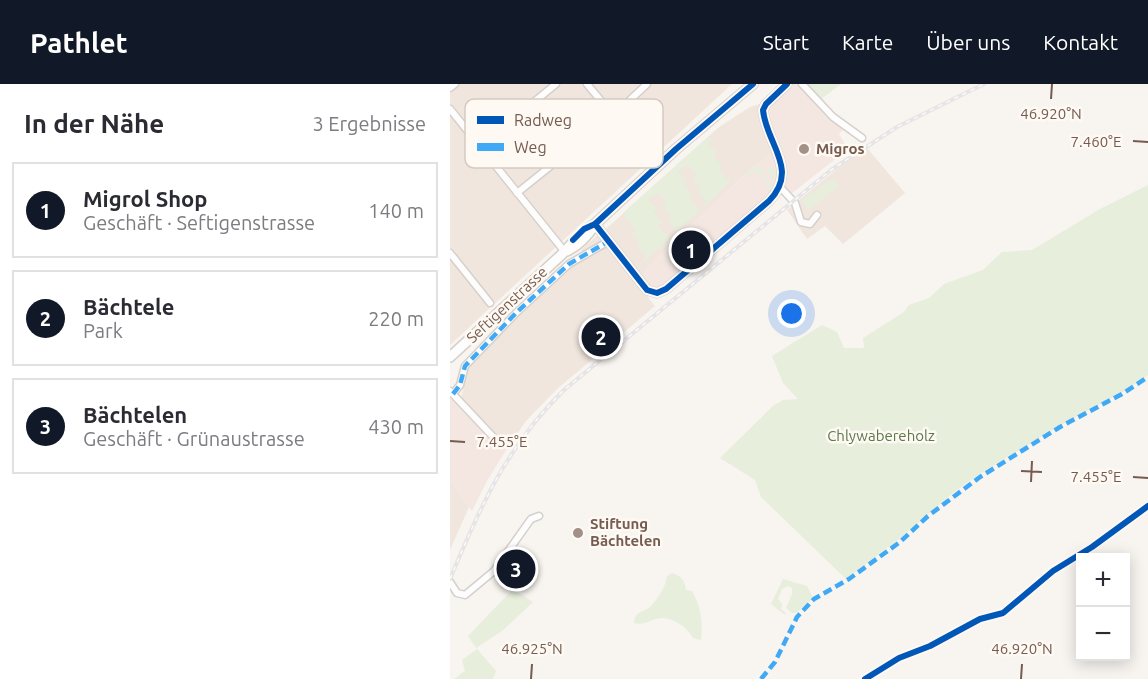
<!DOCTYPE html>
<html lang="de">
<meta charset="utf-8">
<style>
body{margin:0;font-family:Ubuntu,sans-serif;background:#f7f7f7;color:#2b2b33}
.controls{position:absolute;right:18px;bottom:18px;display:grid;overflow:hidden;border-radius:0px;box-shadow:0 3px 15px #0003}
.controls button{width:54px;height:54px;display:grid;place-items:center;padding:0;border:0;border-bottom:2px solid #e1e1e2;background:#fff;color:#2b2b33;font:30px sans-serif}
.you{position:absolute;left:342px;top:230px;width:21px;height:21px;margin:-15px;border:4px solid #fff;border-radius:50%;background:#1a73e8;box-shadow:0 0 0 9px #1a73e833}
.badge{display:grid;place-items:center;width:39px;height:39px;border-radius:50%;background:#111827;color:#fff;font-size:20px;font-weight:700}
.pin{position:absolute;translate:-50% -50%;border:3px solid #fff;box-shadow:0 2px 6px #0006}
.list{margin:0;padding:0;list-style:none}
h2{display:flex;justify-content:space-between;align-items:center;height:78px;margin:0;padding:0 24px;font-size:26px}
h2 small{font-size:20px;font-weight:400;color:#7c7c81}
.list li{display:grid;grid-template-columns:39px 1fr auto;gap:18px;align-items:center;box-sizing:border-box;height:96px;margin:0 12px 12px;padding:0 12px;border:2px solid #e1e1e2;border-radius:0px}
.list b{display:block;font-size:22px;white-space:nowrap}
.list p{margin:0;font-size:20px;white-space:nowrap;color:#7c7c81}
.list em{font-size:20px;font-style:normal;color:#7c7c81}
.map{position:relative;flex:none;width:698px;height:595px;overflow:hidden}
header{display:flex;align-items:center;gap:36px;box-sizing:border-box;height:84px;padding:0 30px;background:#111827;color:#fff}
header strong{font-size:28px}
nav{display:flex;gap:33px;margin-inline-start:auto;font-size:21px}
main{display:flex}
aside{flex:1;background:#fff}
.map>svg:first-child{display:block}
</style>
<header>
<strong>Pathlet</strong>
<nav><a>Start</a><a>Karte</a><a>Über uns</a><a>Kontakt</a></nav>
</header>
<main>
<aside>
<h2>In der Nähe<small>3 Ergebnisse</small></h2>
<ul class="list">
<li><span class="badge">1</span><div><b>Migrol Shop</b><p>Geschäft · Seftigenstrasse</p></div><em>140 m</em></li>
<li><span class="badge">2</span><div><b>Bächtele</b><p>Park</p></div><em>220 m</em></li>
<li><span class="badge">3</span><div><b>Bächtelen</b><p>Geschäft · Grünaustrasse</p></div><em>430 m</em></li>
</ul>
</aside>
<div class="map">
<svg width="698" height="595" viewBox="0 0 698 595">
<rect width="100%" height="100%" fill="#f8f4f0"/>
<g fill="#f0e6de">
<path d="M0 0H282L0 261Z"/>
<path d="M313 19 325 67 303 83 204 177 190 195 156 145 269 43 300 23Z"/>
<path d="M417 64 455 109 393 160 375 142 357 155 337 126 394 79Z"/>
<path d="M149 150 205 222 106 306 76 337 56 366 10 318 18 286 17 280 134 170 131 166Z"/>
<path d="M0 397 19 423 0 466Z"/>
</g>
<g fill="#f4e7e2">
<path d="M340 0H347L358 8 393 46 389 50 398 65 341 110 334 103V91L316 31 319 20Z"/>
<path d="M325 67 329 92 321 111 214 205 203 207 190 195 204 177 303 83Z"/>
<path d="M0 307 56 366 37 397 22 427 0 397Z"/>
</g>
<g fill="#e7eedc">
<path d="M355 0H391L371 15Z"/>
<path d="M259 52 262 56 258 59 267 69 264 73 272 82 269 86 280 98 254 123 253 121 257 118 248 108 251 105 243 95 246 91 245 88 237 81 233 85 232 84 228 87 237 97 233 101 242 110 239 114 250 126 224 150 223 149 226 145 218 136 221 132 212 122 216 119 215 115 207 109 203 113 201 112 198 115 207 125 203 128 212 138 208 142 220 154 194 178 192 177 196 173 195 170 187 163 191 160 182 150 186 147C182 141 177 137 173 129Z"/>
<path d="M303 83 327 85 328 90 326 88 323 91 328 98 327 100 315 84 312 87 324 103 322 109 318 106 321 103 307 87 303 88 299 91 297 89Z"/>
<path d="M383 94 389 102 359 126 351 116Z"/>
<path d="M698 101V291L671 309 609 342 528 391 503 409 448 456 396 495 311 413 305 396 270 374 323 322 333 316 348 315 333 299 322 272 372 241 387 248 394 264H414L413 254 454 228 459 221 479 214 494 200 533 186 552 168 582 166 650 125Z"/>
<path d="M169 236 172 239 142 265 138 260 149 251 148 249 157 241Z"/>
<path d="M222 489C231 492 235 496 236 506L242 507C251 523 253 537 251 556L243 554C238 544 224 534 212 534 201 534 197 542 184 539 185 527 192 529 200 523 207 517 217 500 217 492Z"/>
<path d="M333 495 357 502 363 514 346 529H342L336 524 342 510V504L338 502 332 505 328 515 332 520 331 525 336 529 335 531 321 520Z"/>
<path d="M63 505 83 518 52 547 26 564 18 552Z"/>
<path d="M27 565 46 587 43 595H4L15 587 12 576Z"/>
</g>
<g fill="none" stroke-linecap="round" stroke-linejoin="round">
<defs>
<g id="minor">
<path d="M137 0 198 73"/>
<path d="M352 0 383 33 412 54"/>
<path d="M0 4 5 0"/>
<path d="M0 25 115 168"/>
<path d="M30 62 106 0"/>
<path d="M330 103 345 119 351 138 360 140 367 131"/>
<path d="M67 109 164 31 197 0"/>
<path d="M0 169 40 219"/>
<path d="M0 307 47 357"/>
<path d="M3 310 10 301 15 282 67 228 119 180 159 157"/>
<path d="M0 498 7 509 15 511 44 487 81 435 89 432"/>
<path d="M415 595 449 574 480 562 530 535 553 529 603 487 642 463 698 422"/>
</g>
<path id="tertiary" d="M145 140 197 206 207 209 216 205 319 117C350 85 316 60 313 26L316 20 337 0"/>
<g id="secondary">
<path d="M117 167C129 161 138 152 145 140"/>
<path d="M0 273 109 173C122 161 129 148 145 140L226 65 303 0"/>
</g>
</defs>
<use href="#minor" stroke="#d5d0cb" stroke-width="9"/>
<use href="#tertiary" stroke="#d5d0cb" stroke-width="11"/>
<use href="#secondary" stroke="#d6d0ca" stroke-width="12"/>
<use href="#minor" stroke="#fefdfd" stroke-width="6"/>
<use href="#tertiary" stroke="#fefdfd" stroke-width="8"/>
<use href="#secondary" stroke="#fefdfd" stroke-width="9"/>
<defs>
<path id="rail" d="M0 495C31 422 56 363 114 306L381 86 447 43 534 0"/>
</defs>
<use href="#rail" stroke="#e5e4e6" stroke-width="4"/>
<use href="#rail" stroke="#fef9f3" stroke-width="1.5" stroke-dasharray="4.5" stroke-linecap="butt"/>
<g stroke="#3fa9f5" stroke-width="4.5" stroke-dasharray="9 4.5" stroke-linecap="butt">
<path d="M3 310 10 301 15 282 67 228 119 180 159 157"/>
<path d="M311 595 325 578 347 533 364 515 399 495 450 458 478 432 530 393 610 343 672 310 698 293"/>
</g>
<defs>
<g id="cycleway">
<path d="M145 140 197 206 207 209 216 205 319 117C350 85 316 60 313 26L316 20 337 0"/>
<path d="M123 156 134 145 145 140 226 65 303 0"/>
<path d="M415 595 449 574 480 562 530 535 553 529 603 487 642 463 698 422"/>
</g>
</defs>
<use href="#cycleway" stroke="#fef9f3" stroke-width="10"/>
<use href="#cycleway" stroke="#0057b8" stroke-width="6"/>
</g>
<path fill="none" stroke="#755b50" stroke-width="2" d="M601 15 602 0M683 57 698 58M0 357 15 358M571 387 592 388M683 393 698 394M581 398 582 377M81 595 82 580M571 595 572 580"/>
<g fill="#a39188" stroke="#fef9f3" stroke-width="2">
<circle cx="354" cy="65" r="6"/>
<circle cx="128" cy="449" r="6"/>
</g>
<g text-anchor="middle" stroke-width="5" stroke-linejoin="round" paint-order="stroke">
<g font-size="15" font-weight="bold" fill="#755b50" stroke="#fef9f3" text-anchor="start">
<text x="366" y="70">Migros</text>
<text x="140" y="445">Stiftung<tspan x="140" dy="17">Bächtelen</tspan></text>
</g>
<g font-size="15" fill="#755b50" stroke="#fef9f3">
<text transform="translate(57 221) rotate(-43)" y="5">Seftigenstrasse</text>
</g>
<g font-size="15" fill="#5b7a49" stroke="#fef9f3">
<text x="431" y="357">Chlywabereholz</text>
</g>
</g>
<rect x="15" y="15" width="198" height="69" rx="9" fill="#fef9f3" stroke="#d5cac2" stroke-width="1.5"/>
<rect x="27" y="32" width="27" height="8" fill="#0057b8"/>
<rect x="27" y="59" width="27" height="8" fill="#3fa9f5"/>
<g font-size="16" fill="#755b50">
<text x="64" y="42">Radweg</text>
<text x="64" y="69">Weg</text>
</g>
<g font-size="15" text-anchor="middle" fill="#755b50" stroke="#fef9f3" stroke-width="5" stroke-linejoin="round" paint-order="stroke">
<text x="601" y="35">46.920°N</text>
<text x="646" y="63">7.460°E</text>
<text x="52" y="363">7.455°E</text>
<text x="646" y="398">7.455°E</text>
<text x="82" y="570">46.925°N</text>
<text x="572" y="570">46.920°N</text>
</g>
</svg>
<div class="controls">
<button>+</button>
<button>−</button>
</div>
<div class="you"></div>
<div class="pin badge" style="left:241px;top:166px">1</div>
<div class="pin badge" style="left:151px;top:253px">2</div>
<div class="pin badge" style="left:66px;top:485px">3</div>
</div>
</main>
